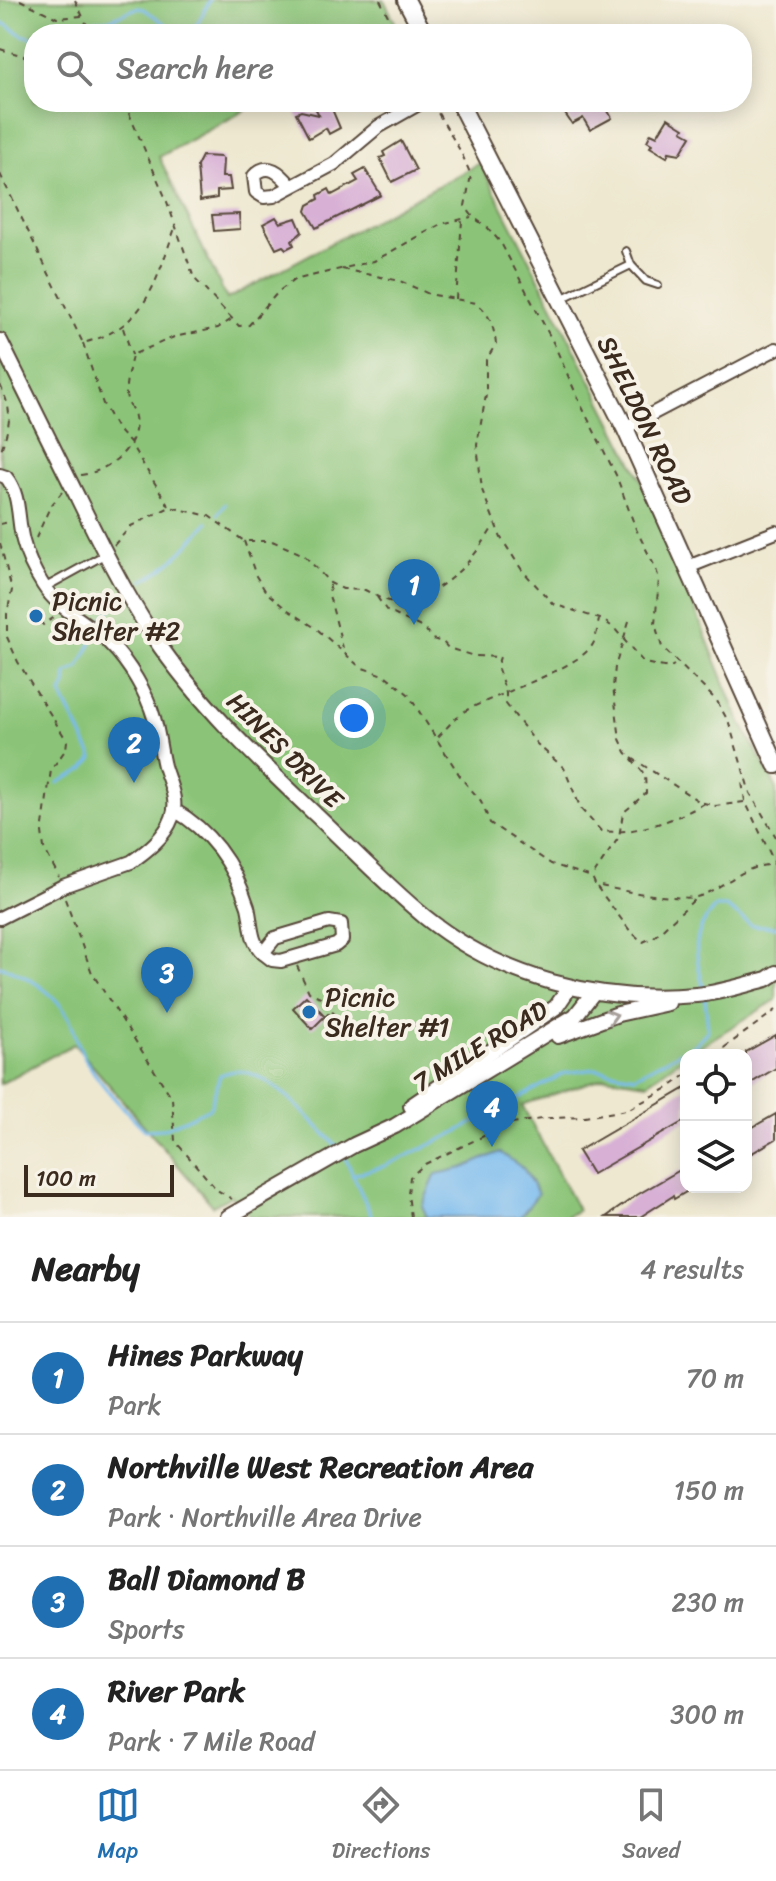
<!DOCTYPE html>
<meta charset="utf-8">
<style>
body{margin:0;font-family:Sriracha,sans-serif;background:#f6f6f6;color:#222}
.controls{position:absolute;right:24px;bottom:24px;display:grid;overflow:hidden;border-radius:16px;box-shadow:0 4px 20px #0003}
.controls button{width:72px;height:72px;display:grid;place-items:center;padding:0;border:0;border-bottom:2px solid #e0e0e0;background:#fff;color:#222;font:40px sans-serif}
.scale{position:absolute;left:24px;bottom:20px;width:150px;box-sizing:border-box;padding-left:8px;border:4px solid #3b2a1e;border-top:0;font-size:22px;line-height:28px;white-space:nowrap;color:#3b2a1e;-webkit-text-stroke:6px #f7f3e8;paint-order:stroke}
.you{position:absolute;left:354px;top:718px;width:28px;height:28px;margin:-20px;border:6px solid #fff;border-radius:50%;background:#1a73e8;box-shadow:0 0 0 12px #1a73e833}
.badge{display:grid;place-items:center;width:52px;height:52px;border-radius:50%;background:#1f6fb2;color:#fff;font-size:26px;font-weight:700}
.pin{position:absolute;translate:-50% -66px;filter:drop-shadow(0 2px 4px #0008)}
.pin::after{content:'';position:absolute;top:42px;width:28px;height:24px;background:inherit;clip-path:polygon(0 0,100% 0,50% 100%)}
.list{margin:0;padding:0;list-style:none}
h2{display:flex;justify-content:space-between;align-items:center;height:104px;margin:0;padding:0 32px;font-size:34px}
h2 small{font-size:26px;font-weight:400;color:#767676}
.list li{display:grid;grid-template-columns:52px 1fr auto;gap:24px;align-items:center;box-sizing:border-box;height:112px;padding:0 32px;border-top:2px solid #e0e0e0}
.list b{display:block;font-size:30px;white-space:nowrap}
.list p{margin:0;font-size:26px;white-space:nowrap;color:#767676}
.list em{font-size:26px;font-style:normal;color:#767676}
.icon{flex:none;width:44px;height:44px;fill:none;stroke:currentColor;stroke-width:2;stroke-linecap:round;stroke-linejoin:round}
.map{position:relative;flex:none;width:776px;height:1217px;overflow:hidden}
.search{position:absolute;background:#fff;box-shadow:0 4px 20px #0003;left:24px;right:24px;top:24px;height:88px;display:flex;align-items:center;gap:20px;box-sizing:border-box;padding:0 28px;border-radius:32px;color:#767676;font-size:30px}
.sheet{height:552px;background:#fff}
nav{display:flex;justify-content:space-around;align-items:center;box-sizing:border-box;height:112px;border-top:2px solid #e0e0e0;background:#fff;font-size:22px;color:#767676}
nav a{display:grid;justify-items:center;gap:4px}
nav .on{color:#1f6fb2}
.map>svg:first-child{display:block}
</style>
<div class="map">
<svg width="776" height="1217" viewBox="0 0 776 1217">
<rect width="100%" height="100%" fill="#f7f3e8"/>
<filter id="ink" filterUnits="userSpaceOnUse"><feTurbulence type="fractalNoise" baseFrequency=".0125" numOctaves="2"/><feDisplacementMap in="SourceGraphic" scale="16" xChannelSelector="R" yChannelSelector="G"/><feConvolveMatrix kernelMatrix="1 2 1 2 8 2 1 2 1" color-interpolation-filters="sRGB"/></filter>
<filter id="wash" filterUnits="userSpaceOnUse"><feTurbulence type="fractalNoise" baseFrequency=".006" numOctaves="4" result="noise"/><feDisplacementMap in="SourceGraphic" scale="32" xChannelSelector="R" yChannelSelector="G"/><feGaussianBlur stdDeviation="1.8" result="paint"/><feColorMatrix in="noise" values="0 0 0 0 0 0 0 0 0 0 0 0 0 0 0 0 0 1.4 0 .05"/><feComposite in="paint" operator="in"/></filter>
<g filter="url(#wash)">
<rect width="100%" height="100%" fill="#eee8d0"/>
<path fill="#8bc478" stroke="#63774b" stroke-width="2" d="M0 0H384L398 28 386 34H34V102H260L159 157 227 299 480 163 650 497 739 719 776 787V1000L686 1055 647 1083 605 1077 522 1105 578 1210 565 1217H251L231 1196 213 1206 74 1044 0 1084Z"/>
<path fill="#79bbef" stroke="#5a7286" stroke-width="2" d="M500 1152 524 1169 538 1194 520 1217H427L422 1206 436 1174 463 1168Z"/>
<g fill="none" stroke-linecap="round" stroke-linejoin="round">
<g stroke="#79bbef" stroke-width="3">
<path d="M0 21 22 35 34 38"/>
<path d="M68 34 95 21 108 20 137 8 144 9 174 30 188 32 198 23 210 0"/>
<path d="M218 514 225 504"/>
<path d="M142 581C169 568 189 545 208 522"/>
<path d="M101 620 112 609"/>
<path d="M58 783 84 769 93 758 61 694 66 686 67 673 79 667 92 642"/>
<path d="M0 966C27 975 55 992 69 1018 76 1032 77 1048 88 1064 104 1089 124 1109 145 1130L164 1129 210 1108 220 1075C226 1073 233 1070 239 1071 275 1074 315 1126 340 1149"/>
<path d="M704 990C696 956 689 935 715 907H726L751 925 776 927"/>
<path d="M344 1155 372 1217"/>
<path d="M352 1175 385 1166 451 1135 565 1073 595 1069 635 1076 696 1044 708 1030 705 998"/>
</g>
</g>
<g id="blocks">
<g fill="#d8b0d6">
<path d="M312 102H329L340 128 329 134 326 128 309 138 296 113 301 111 319 115Z"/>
<path d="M557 102H603L612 118 590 130 583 118 572 124Z"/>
<path d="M668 118 684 128 682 131 691 136 680 154 669 152 667 157 650 147 652 144 647 141 651 133 657 136Z"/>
<path d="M401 141 416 170 392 182 380 158 385 156 383 152Z"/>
<path d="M202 156 221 157 223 160 222 177H229L231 190 217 191V198L200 201 197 166Z"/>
<path d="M365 169 381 195 316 228 306 211 308 205 319 199 318 195 329 189 332 195 358 181 354 175Z"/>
<path d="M239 214 240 229 214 231 212 215Z"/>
<path d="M276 217 280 223 296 218 302 232 292 241 294 245 286 249 283 246 276 249 263 224Z"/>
<path d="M306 996 325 1016 312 1029 293 1008Z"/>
<path d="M776 1035V1068L746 1086V1052Z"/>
<path d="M686 1088V1120L592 1174 578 1151Z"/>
<path d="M776 1114V1139L752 1153 750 1151 746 1153V1131Z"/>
<path d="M680 1170 682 1173 686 1171V1192L674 1199 673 1196 640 1217H606L637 1195Z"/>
</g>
</g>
</g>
<g filter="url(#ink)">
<use href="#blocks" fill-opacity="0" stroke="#564639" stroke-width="2"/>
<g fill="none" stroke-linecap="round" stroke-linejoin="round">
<defs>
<g id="service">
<path d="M631 265 646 281 658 285"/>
<path d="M563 298 631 265 626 251"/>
<path d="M44 588 104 555"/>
</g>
<g id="minor">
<path d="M291 186C281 174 268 160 254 176L256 192 264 197 274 196 334 164 378 127 422 102"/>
<path d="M625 428 776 349"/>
<path d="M0 475 6 477C21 495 17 519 23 541 27 557 34 571 43 585 60 612 90 622 111 645 129 663 147 693 154 718 159 734 160 750 164 766 169 783 179 800 172 818 165 837 147 851 131 862L63 886 0 918"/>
<path d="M688 567 776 532"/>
<path d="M174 810C211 831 235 866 248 907 252 923 250 942 263 953"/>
<path d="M329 922 341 924 342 940 336 945 281 961 272 960 263 953 275 938Z"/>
</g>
<g id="tertiary">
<path d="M0 341C26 394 52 446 78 498 101 545 124 592 153 636 198 703 256 758 315 814 351 848 386 885 425 917 501 978 599 1004 696 995 720 993 744 985 767 979L776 973"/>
<path d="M558 1036 618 1014 668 1003"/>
<path d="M411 1106 556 1007 569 988"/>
<path d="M228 1217 354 1145 395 1126 575 1016 593 993"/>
</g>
<g id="secondary">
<path d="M406 0 424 34"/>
<path d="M459 102 625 428 776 765"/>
</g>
</defs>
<use href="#service" stroke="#564639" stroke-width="10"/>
<use href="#minor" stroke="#564639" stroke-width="16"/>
<use href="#tertiary" stroke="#564639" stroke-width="18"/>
<use href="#secondary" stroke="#564639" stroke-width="20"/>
<g stroke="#564639" stroke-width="2" stroke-dasharray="6 6" stroke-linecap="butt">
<path d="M20 0 57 18 83 16"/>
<path d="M75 0 91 34"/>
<path d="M380 0 397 34"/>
<path d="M0 49 34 59"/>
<path d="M124 102 166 199 194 278 239 326 249 325 279 291 294 280 374 261 441 224 471 217"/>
<path d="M432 103 461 152 471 175 465 206 473 217 488 228 501 243 554 344 581 405 616 475 636 529 656 569 659 579 655 624 662 647 717 701 729 723 750 793 776 837"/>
<path d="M0 174 83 343C147 327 155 283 175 228"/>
<path d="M342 269 400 281 429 294 476 303C490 313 494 328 496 344L486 360V395L477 445 482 490 501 538 522 570 553 604 603 620 614 628 644 663 669 668 674 665"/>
<path d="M456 299 462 221"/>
<path d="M123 328 132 355"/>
<path d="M83 343 103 404 117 429 130 443 169 506"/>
<path d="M0 385C14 414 10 424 0 453"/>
<path d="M81 475C108 472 141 446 135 417 134 410 128 405 127 399 123 387 130 368 132 355L174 337 218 328 232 319"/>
<path d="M0 524 10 522"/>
<path d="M36 538 50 507 62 492"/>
<path d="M244 541 256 576 266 592 285 608 317 629 360 667 386 676 408 694 462 779 481 801 490 823 551 864 592 877"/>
<path d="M0 543 12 590 7 614V637L18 662 67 741 66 749 51 770 42 832 44 848 59 877"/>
<path d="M114 545 131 526 170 507 209 516 244 541H272L304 555 330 583 343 589 365 590 382 599 407 606 410 601C448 588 474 560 494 525"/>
<path d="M330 585 329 595 343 648"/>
<path d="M377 597 387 611 425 629 432 639 443 642 448 648 474 656 500 657 497 666 506 693V704L537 744 564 768 581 809 601 831C634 835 676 820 705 803"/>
<path d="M40 621 43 625 53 618 58 625 64 621"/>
<path d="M629 621 615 667 613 687 620 739 626 752 645 775 646 793 623 813 619 837 592 877 595 884C610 890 686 902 700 896 718 889 733 876 751 869 758 866 767 865 775 864L745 801 742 782 746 779"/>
<path d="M438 737C447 728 454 718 465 711 492 696 580 668 593 644 597 637 597 627 599 620"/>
<path d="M632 758 700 802 716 806 744 802"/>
<path d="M597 887 631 932 643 942 654 937 696 898"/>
<path d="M65 899 92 973 172 1098 175 1141 217 1190 232 1199"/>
<path d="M297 966 309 992 327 1000 335 1016"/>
<path d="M325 1016 332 1011"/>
<path d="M330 1037 328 1038V1026L335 1016 348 1020 344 1025"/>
<path d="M714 1055 776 1010"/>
<path d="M411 1217 408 1194 410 1177 425 1164 511 1123 550 1118 585 1117 627 1110 668 1088 686 1075"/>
</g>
<use href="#service" stroke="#fff" stroke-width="6"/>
<use href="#minor" stroke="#fff" stroke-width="12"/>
<use href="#tertiary" stroke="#fff" stroke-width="14"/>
<use href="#secondary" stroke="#fff" stroke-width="16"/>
</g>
<defs><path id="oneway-chevron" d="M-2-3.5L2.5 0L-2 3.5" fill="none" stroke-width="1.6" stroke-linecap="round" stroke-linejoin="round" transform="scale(2)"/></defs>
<use stroke="#a79f9a" href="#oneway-chevron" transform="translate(612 1016) rotate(-16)"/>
</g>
<g fill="#1f6fb2" stroke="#f7f3e8" stroke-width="3">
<circle cx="36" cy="616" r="8"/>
<circle cx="309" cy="1012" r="8"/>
</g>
<g text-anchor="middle" stroke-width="8" stroke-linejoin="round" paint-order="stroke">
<g font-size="26" fill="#3b2a1e" stroke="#f7f3e8">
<text transform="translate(645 420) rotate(64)" y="9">SHELDON ROAD</text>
<text transform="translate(285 750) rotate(45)" y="9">HINES DRIVE</text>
<text transform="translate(480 1046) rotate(-31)" y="9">7 MILE ROAD</text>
</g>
<g font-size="26" fill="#3b2a1e" stroke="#f7f3e8" text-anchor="start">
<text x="52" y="610">Picnic<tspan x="52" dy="30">Shelter #2</tspan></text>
<text x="325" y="1006">Picnic<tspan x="325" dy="30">Shelter #1</tspan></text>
</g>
</g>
</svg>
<div class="controls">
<button><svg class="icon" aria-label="locate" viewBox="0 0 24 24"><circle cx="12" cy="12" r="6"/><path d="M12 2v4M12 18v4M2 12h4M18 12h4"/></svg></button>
<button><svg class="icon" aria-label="layers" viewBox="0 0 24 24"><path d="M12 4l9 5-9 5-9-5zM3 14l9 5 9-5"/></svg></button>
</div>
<div class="scale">100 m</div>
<div class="you"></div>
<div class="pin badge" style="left:414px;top:625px">1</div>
<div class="pin badge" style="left:134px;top:783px">2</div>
<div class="pin badge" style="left:167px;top:1013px">3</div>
<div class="pin badge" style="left:492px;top:1147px">4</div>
<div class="search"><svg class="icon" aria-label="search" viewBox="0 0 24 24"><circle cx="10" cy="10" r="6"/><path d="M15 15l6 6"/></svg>Search here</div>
</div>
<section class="sheet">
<h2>Nearby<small>4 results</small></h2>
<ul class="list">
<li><span class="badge">1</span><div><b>Hines Parkway</b><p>Park</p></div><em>70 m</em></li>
<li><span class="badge">2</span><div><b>Northville West Recreation Area</b><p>Park · Northville Area Drive</p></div><em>150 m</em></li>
<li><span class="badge">3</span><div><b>Ball Diamond B</b><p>Sports</p></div><em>230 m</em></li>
<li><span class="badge">4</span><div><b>River Park</b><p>Park · 7 Mile Road</p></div><em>300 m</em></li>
</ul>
</section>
<nav>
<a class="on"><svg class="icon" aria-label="map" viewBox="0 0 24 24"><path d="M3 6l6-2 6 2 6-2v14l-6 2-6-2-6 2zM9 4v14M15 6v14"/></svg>Map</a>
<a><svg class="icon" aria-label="directions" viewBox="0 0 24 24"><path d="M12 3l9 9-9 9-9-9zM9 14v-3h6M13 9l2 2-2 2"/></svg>Directions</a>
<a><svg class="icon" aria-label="saved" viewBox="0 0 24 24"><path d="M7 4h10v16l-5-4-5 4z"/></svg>Saved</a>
</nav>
